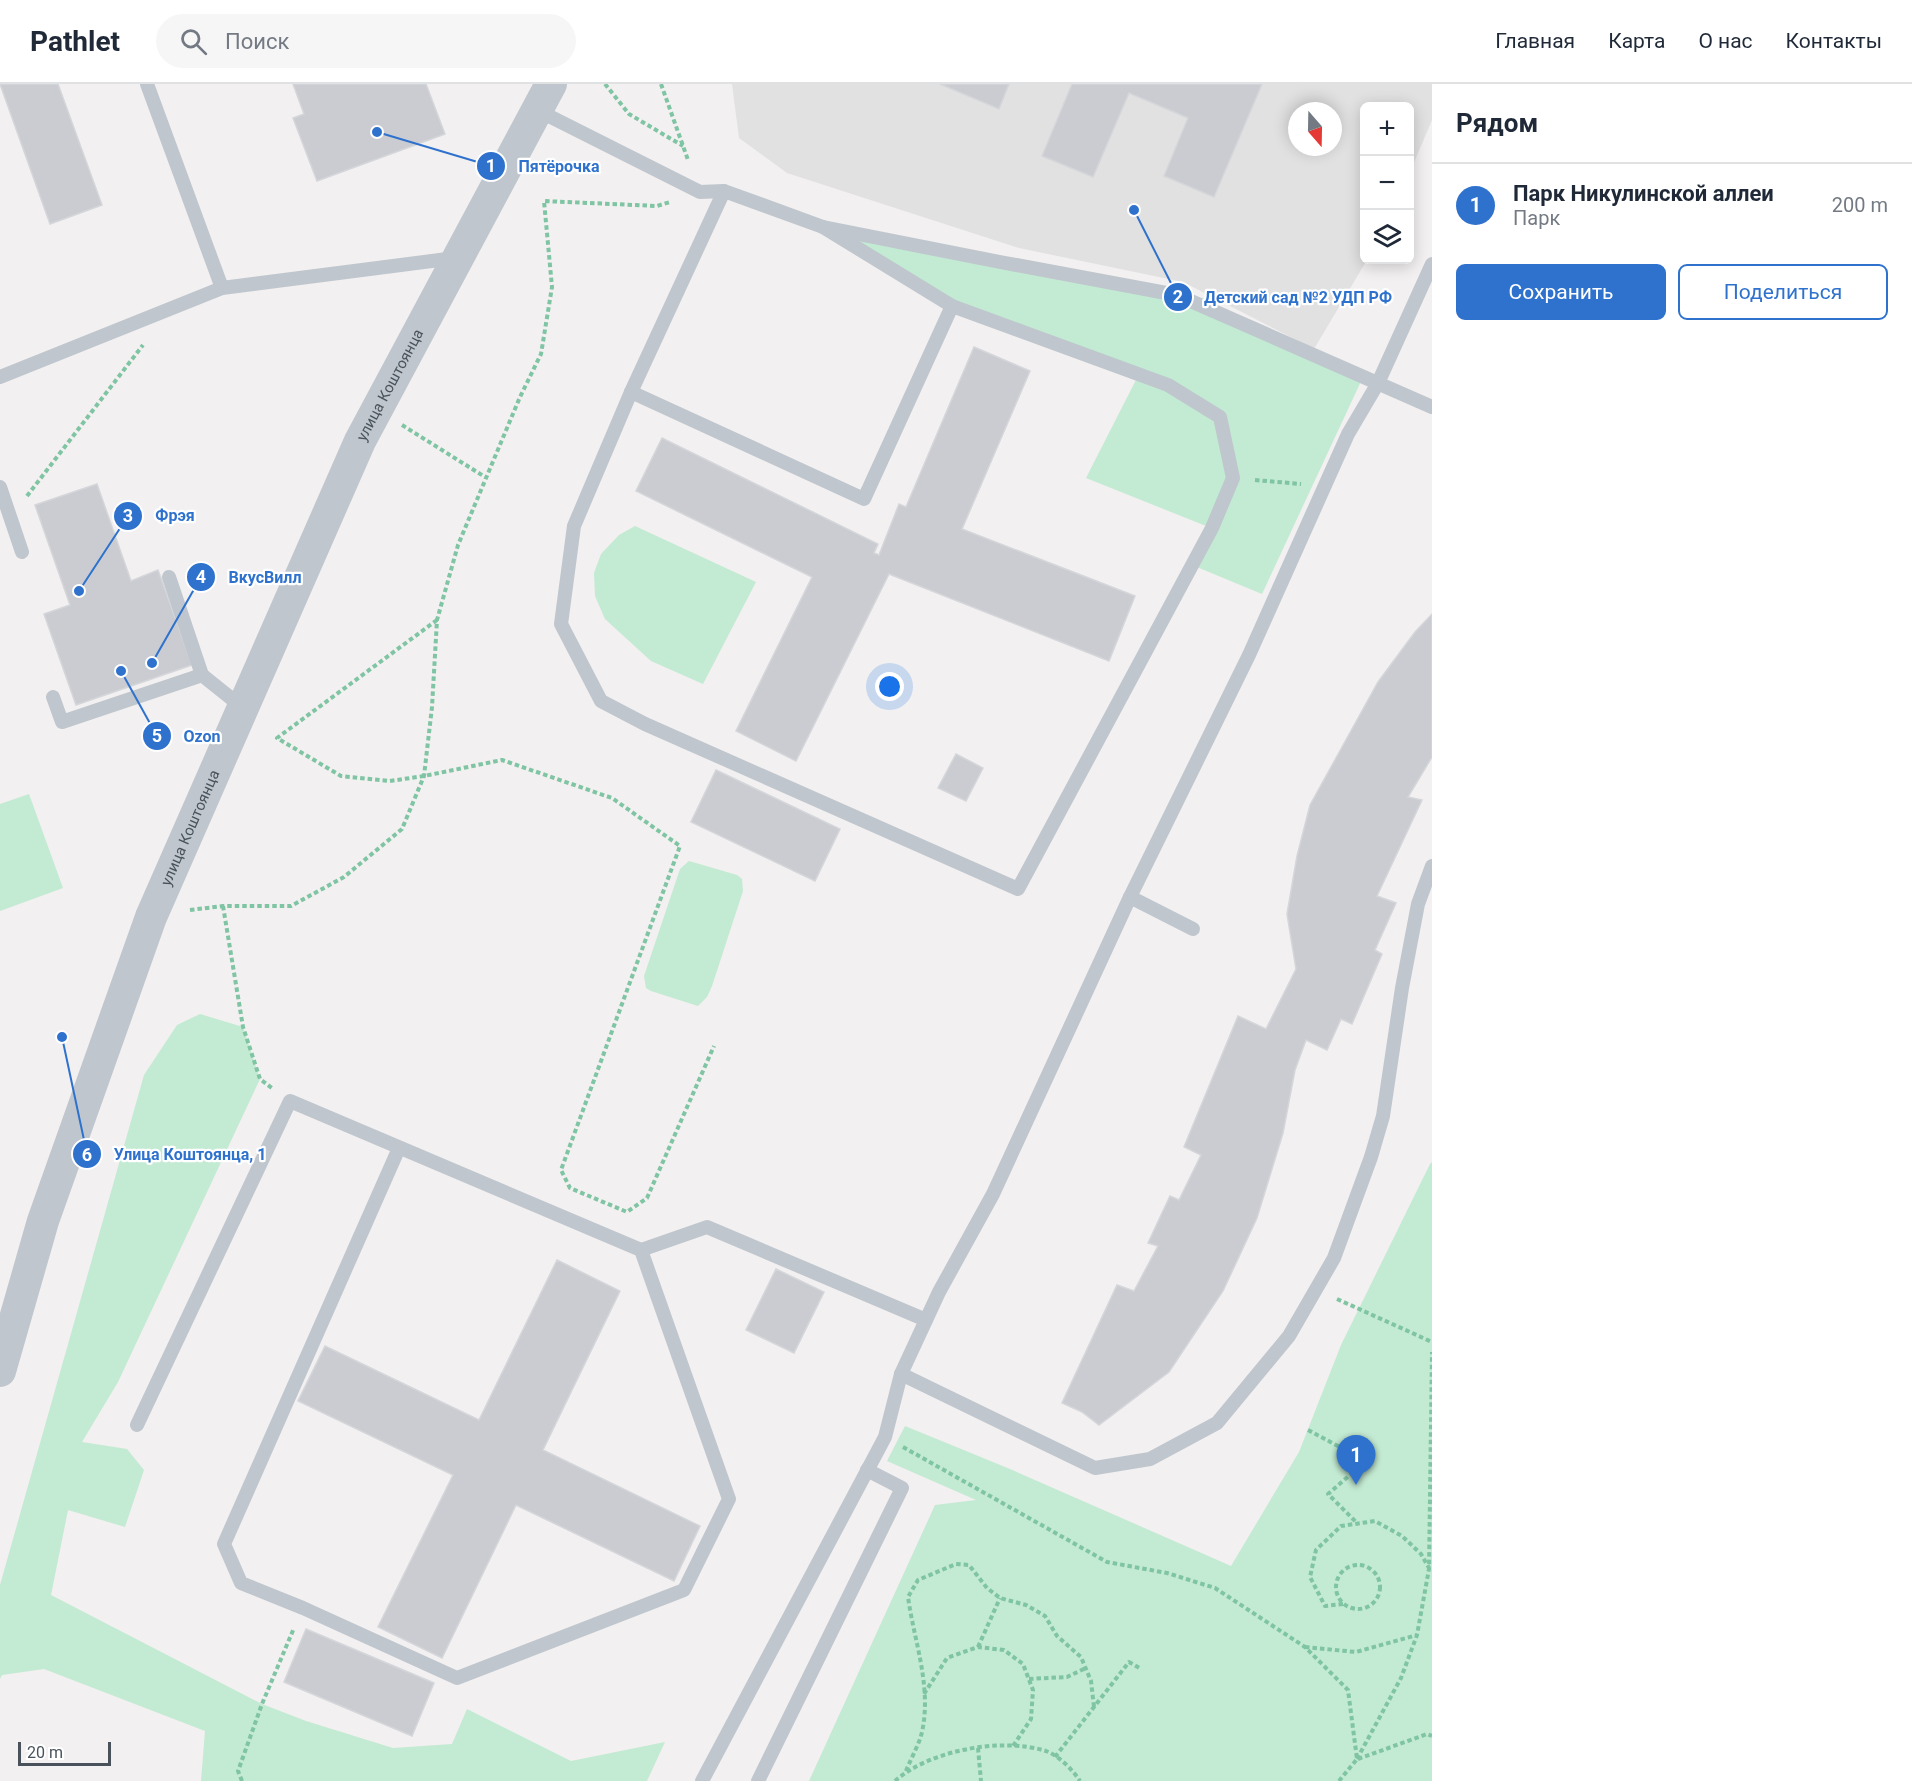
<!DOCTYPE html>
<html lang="ru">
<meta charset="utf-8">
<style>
body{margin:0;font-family:Roboto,sans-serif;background:#f6f6f7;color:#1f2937}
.controls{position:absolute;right:18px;top:18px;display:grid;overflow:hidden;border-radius:9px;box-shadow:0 3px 15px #0003}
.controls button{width:54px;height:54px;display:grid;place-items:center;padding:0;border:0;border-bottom:2px solid #e0e1e3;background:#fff;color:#1f2937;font:30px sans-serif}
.compass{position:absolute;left:1288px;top:18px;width:54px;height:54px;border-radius:50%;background:#fff;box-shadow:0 3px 15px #0003;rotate:160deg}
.scale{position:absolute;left:18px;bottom:15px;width:93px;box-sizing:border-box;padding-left:6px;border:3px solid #49525b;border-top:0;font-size:16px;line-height:21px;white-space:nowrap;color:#49525b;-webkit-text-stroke:4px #fff;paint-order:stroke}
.you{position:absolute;left:890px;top:603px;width:21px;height:21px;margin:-15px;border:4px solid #fff;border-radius:50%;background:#1a73e8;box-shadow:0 0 0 9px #1a73e833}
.badge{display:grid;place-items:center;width:39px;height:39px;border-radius:50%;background:#2e72cd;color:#fff;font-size:20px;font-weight:700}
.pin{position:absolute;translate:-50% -50px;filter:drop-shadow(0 2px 3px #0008)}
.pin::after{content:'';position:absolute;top:32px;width:21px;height:18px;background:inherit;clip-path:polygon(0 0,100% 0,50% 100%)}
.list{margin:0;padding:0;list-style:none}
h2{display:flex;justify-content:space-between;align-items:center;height:78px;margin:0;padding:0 24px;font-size:26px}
h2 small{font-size:20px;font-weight:400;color:#747a83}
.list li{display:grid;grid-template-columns:39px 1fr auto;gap:18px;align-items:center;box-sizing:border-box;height:84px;padding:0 24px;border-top:2px solid #e0e1e3}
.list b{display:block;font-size:22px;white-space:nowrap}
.list p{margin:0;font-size:20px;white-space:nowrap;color:#747a83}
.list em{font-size:20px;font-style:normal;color:#747a83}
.actions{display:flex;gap:12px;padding:18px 24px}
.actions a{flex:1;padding:14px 0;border:2px solid #2e72cd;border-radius:9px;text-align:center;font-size:21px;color:#2e72cd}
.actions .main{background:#2e72cd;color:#fff}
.icon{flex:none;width:33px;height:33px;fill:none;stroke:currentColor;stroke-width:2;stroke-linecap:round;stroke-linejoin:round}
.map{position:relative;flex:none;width:1432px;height:1697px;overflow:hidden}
header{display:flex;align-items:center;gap:36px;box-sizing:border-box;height:84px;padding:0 30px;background:#fff;border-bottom:2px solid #e0e1e3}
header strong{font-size:28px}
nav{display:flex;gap:33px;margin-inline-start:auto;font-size:21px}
.search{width:420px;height:54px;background:#f6f6f7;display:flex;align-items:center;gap:15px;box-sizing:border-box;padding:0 21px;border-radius:33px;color:#747a83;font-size:22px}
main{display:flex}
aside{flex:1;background:#fff}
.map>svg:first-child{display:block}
</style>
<header>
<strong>Pathlet</strong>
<div class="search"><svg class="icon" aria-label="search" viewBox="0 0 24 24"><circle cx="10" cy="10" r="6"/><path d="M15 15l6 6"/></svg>Поиск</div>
<nav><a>Главная</a><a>Карта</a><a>О нас</a><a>Контакты</a></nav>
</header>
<main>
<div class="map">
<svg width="1432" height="1697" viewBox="0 0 1432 1697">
<rect width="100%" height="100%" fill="#f2f0f0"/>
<path fill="#e2e1e1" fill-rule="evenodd" d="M732 0H1432V36L1410 88V22H1364V176H1367L1314 265 1183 198 1019 164 787 89 739 54ZM1297 27H1333V63H1297Z"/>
<g fill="#c3ead2">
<path d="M823 143 1177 211 1363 293 1262 510 1192 481 1211 444 1086 394 1139 290 952 222Z"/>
<path d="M635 442 756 498 703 600 651 577 605 535 595 512 594 489 601 470 619 451Z"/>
<path d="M29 710 63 804 0 827V720Z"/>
<path d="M689 777 737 791 742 795 743 807 712 902 707 913 698 922 651 907 646 904 644 892 680 785Z"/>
<path d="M200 930 243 943 260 995 118 1298 82 1358 127 1365 144 1386 125 1443 68 1426 51 1511 262 1620 306 1637 393 1664 452 1660 467 1625 571 1677 665 1658 647 1697H201L205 1647 44 1585 2 1591 0 1595V1501L144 991 177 941Z"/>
<path d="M1432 1078V1697H809L935 1421 976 1416 887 1377 905 1342 1010 1385 1231 1482 1299 1368 1341 1261 1430 1080Z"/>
</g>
<g fill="#caccd1" stroke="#d4d6da" stroke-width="1.5">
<path d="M0 0H58L102 121 50 140Z"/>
<path d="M293 0H426L445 50 317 97 293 34 304 30Z"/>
<path d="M940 0H1009L999 25Z"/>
<path d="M1072 0H1262L1214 113 1164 92 1188 34 1129 9 1093 93 1042 72Z"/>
<path d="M974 263 1030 287 962 445 1135 512 1109 577 889 490 796 677 736 647 812 493 636 407 662 354 878 460 874 469 879 471 899 420 906 423Z"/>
<path d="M97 400 131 497 158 486 192 581 76 621 44 530 70 521 35 421Z"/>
<path d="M1432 530V673L1408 713 1422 716 1377 812 1396 819 1375 866 1382 870 1352 940 1341 935 1327 966 1306 956 1295 986 1283 1049 1257 1134 1223 1207 1169 1288 1099 1341 1082 1328 1062 1319 1117 1201 1134 1207 1158 1162 1148 1159 1170 1112 1179 1116 1201 1071 1184 1063 1238 932 1266 945 1296 885 1287 830 1297 772 1310 721 1378 598 1415 548Z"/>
<path d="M956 670 983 684 966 717 938 704Z"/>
<path d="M716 686 840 745 815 797 691 738Z"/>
<path d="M557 1176 620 1207 543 1366 700 1442 674 1497 516 1421 442 1574 378 1543 453 1391 298 1317 325 1262 479 1336Z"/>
<path d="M776 1185 824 1208 794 1269 746 1246Z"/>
<path d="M306 1545 434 1599 412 1652 284 1598Z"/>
</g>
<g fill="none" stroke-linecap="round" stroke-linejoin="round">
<g stroke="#7fc4a3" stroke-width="4" stroke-dasharray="4.5 3" stroke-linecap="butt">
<path d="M605 0 629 30 683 62"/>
<path d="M661 0 688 76"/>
<path d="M402 341 485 393"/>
<path d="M1255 396 1301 400"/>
<path d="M27 412 143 261"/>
<path d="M437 536 277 654 341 692 390 697 424 692 502 676 612 714 680 762 561 1086 570 1104 627 1128 647 1114 714 962"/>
<path d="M223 822 243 943 260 995 273 1005"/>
<path d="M190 826 223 822H291L344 793 402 745 424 692 432 623 437 536 458 461 520 313 541 270 552 203 544 117 657 122 670 118"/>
<path d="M1337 1215 1432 1258"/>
<path d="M1308 1346 1366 1377 1328 1410 1357 1439"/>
<path d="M903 1363 1107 1478 1167 1489 1215 1504 1305 1563 1348 1606 1357 1675 1339 1697"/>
<circle cx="1358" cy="1503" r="22"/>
<path d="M1343 1520 1325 1522 1310 1493 1316 1466 1341 1442 1375 1437 1402 1452 1421 1470 1429 1484"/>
<path d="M978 1563 1000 1514"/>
<path d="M1305 1563 1356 1568 1417 1551"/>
<path d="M1029 1595 1067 1593 1086 1584"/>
<path d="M924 1610 947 1574 978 1563 1004 1566 1023 1580 1033 1606 1031 1635 1013 1662"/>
<path d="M978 1664 981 1697"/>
<path d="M1055 1673 1129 1578 1141 1585"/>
<path d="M1357 1675 1401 1594 1417 1551 1429 1485 1432 1268"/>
<path d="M1358 1675 1427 1650 1432 1652"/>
<path d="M906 1687C911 1674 919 1661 922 1648 932 1602 914 1557 908 1513L918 1496 956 1480 969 1481 987 1504 1000 1514 1026 1521 1045 1532 1057 1552 1081 1573 1091 1597 1094 1623"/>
<path d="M242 1697 238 1687 262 1620 294 1544"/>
<path d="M895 1697C930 1666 1002 1653 1046 1667 1059 1672 1072 1685 1080 1697"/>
</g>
<g stroke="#bfc6cd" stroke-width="14">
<path d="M147 0 222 204"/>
<path d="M537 26 700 108 724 107 823 143 1000 178 1177 211 1432 323"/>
<path d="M724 107 631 308 574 442 561 540 601 617 645 640 1018 805 1212 444 1233 394 1220 333 1168 301 952 222 823 143"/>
<path d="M0 293 222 204 455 174"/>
<path d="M631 308 864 415 952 222"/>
<path d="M0 403 22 468"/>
<path d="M169 493 202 591"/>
<path d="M53 613 62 638 202 591 242 623"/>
<path d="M1130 813 1193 845"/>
<path d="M641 1166 707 1143 926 1236"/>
<path d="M901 1290 1095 1384 1150 1375 1217 1339 1289 1252 1334 1174 1371 1073 1383 1032 1402 904 1418 820 1432 782"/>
<path d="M137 1341 290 1017 641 1166 729 1415 684 1506 457 1594 303 1524 241 1499 224 1460 399 1064"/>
<path d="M702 1697 885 1353 901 1290 939 1208 993 1110 1130 813 1249 571 1348 350 1378 299 1432 180"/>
<path d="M758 1697 902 1404 867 1386"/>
</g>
<path stroke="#bfc6cd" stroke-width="32" id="s1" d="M0 1287 43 1137 151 833 360 357 551 0"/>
</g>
<g text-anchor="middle" stroke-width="4.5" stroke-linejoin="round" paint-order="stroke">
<g font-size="15" fill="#49525b" stroke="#fff">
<text dy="5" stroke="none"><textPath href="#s1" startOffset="1062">улица Коштоянца</textPath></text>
<text dy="5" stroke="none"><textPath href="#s1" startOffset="576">улица Коштоянца</textPath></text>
</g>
</g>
<path fill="none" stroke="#2e72cd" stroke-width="2" d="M377 48L491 82M1134 126L1178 213M79 507L128 432M152 579L201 493M121 587L157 652M62 953L87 1070"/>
<g fill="#2e72cd" stroke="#fff" stroke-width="2">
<circle cx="377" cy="48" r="6"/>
<circle cx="1134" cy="126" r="6"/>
<circle cx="79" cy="507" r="6"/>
<circle cx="152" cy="579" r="6"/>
<circle cx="121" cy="587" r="6"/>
<circle cx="62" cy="953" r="6"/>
<circle cx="491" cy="82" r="15"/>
<circle cx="1178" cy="213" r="15"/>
<circle cx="128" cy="432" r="15"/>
<circle cx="201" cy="493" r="15"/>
<circle cx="157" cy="652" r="15"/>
<circle cx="87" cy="1070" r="15"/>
</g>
<g font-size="18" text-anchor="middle" font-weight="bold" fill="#fff">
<text x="491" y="88">1</text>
<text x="1178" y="219">2</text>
<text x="128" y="438">3</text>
<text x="201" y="499">4</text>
<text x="157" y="658">5</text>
<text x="87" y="1077">6</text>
</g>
<g font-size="16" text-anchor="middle" font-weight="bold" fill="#2e72cd" stroke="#fff" stroke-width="4.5" stroke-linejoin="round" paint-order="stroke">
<text x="559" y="88">Пятёрочка</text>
<text x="1298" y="219">Детский сад №2 УДП РФ</text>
<text x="175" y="437">Фрэя</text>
<text x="265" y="499">ВкусВилл</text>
<text x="202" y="658">Ozon</text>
<text x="190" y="1076">Улица Коштоянца, 1</text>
</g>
</svg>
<div class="controls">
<button>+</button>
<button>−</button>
<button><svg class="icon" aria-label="layers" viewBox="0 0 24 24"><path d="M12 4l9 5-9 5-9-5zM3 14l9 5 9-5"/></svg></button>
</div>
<svg class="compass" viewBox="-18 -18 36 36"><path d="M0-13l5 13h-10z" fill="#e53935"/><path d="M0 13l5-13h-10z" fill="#747a83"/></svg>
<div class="scale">20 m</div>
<div class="you"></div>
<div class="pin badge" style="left:1356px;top:1401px">1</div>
</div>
<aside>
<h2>Рядом<small></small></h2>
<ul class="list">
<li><span class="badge">1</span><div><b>Парк Никулинской аллеи</b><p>Парк</p></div><em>200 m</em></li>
</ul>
<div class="actions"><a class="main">Сохранить</a><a>Поделиться</a></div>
</aside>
</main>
